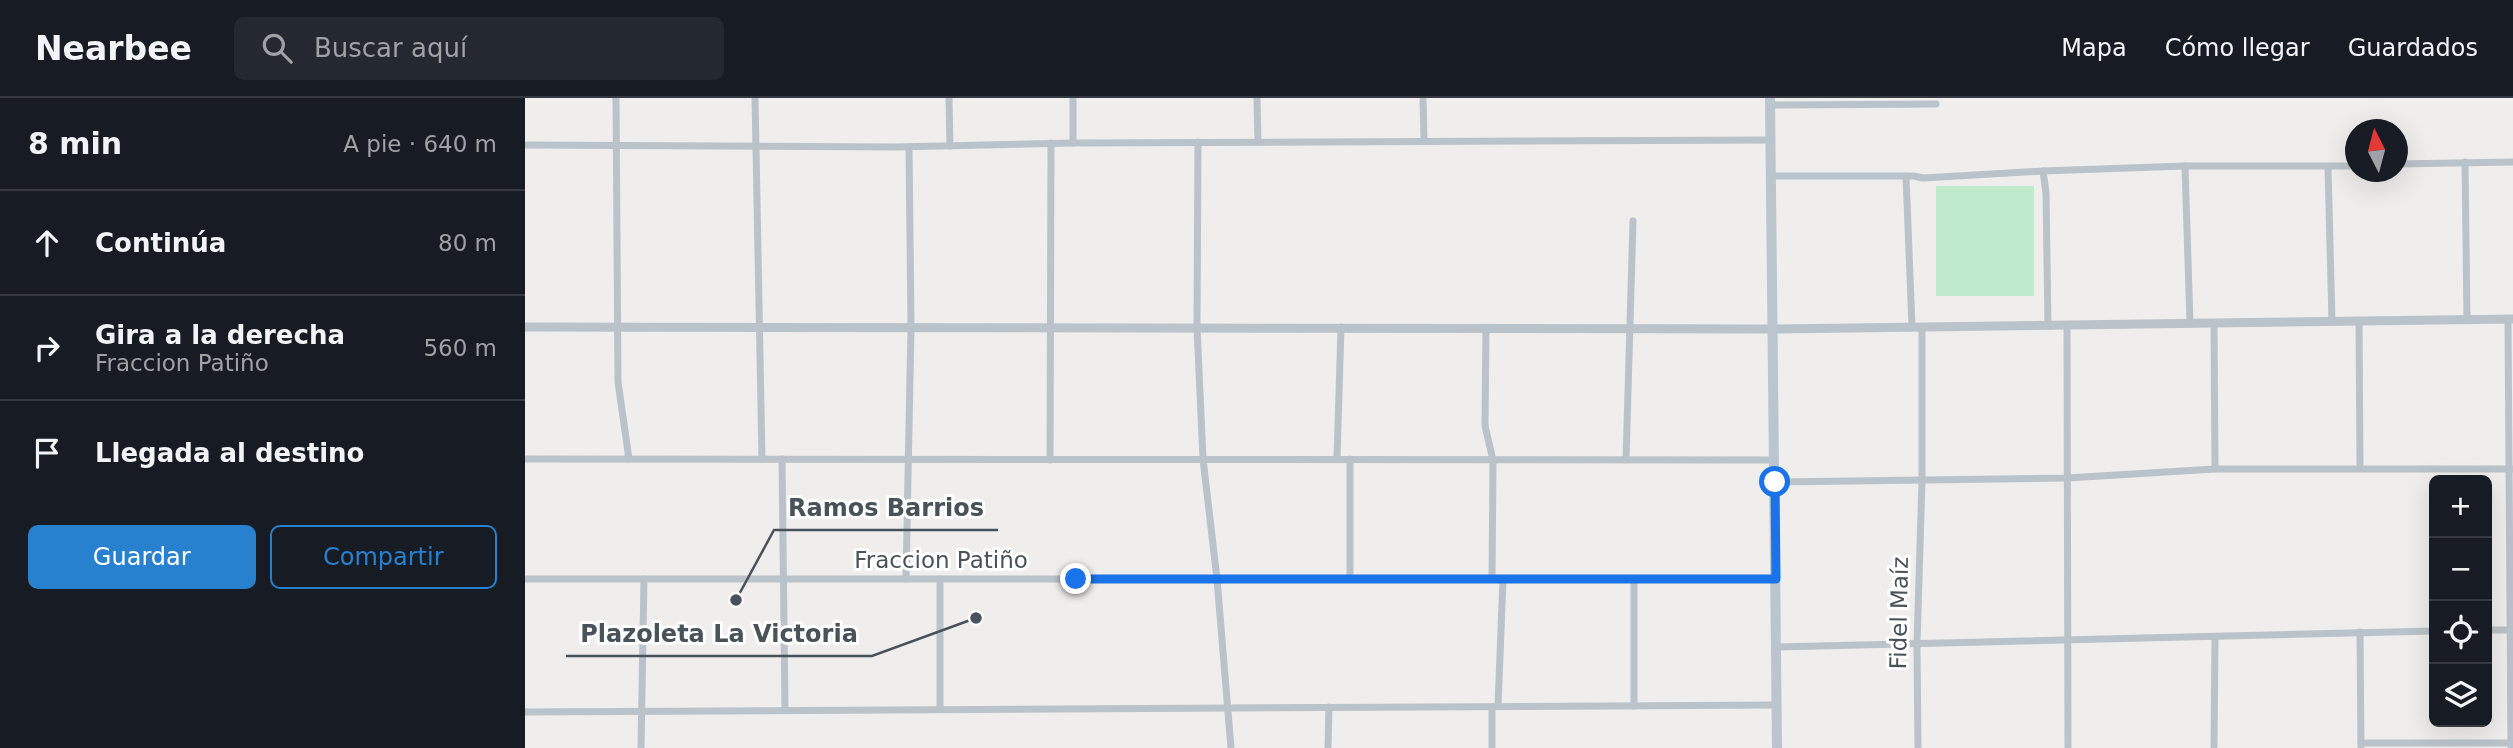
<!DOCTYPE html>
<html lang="es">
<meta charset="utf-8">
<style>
body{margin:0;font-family:"DejaVu Sans",sans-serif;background:#242831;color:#f1f3f6}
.controls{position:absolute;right:21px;bottom:21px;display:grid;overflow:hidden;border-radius:10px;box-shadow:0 7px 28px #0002}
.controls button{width:63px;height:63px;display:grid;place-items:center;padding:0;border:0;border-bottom:2px solid #363941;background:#171b24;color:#f1f3f6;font:35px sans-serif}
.compass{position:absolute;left:1820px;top:21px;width:63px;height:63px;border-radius:50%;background:#171b24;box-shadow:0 7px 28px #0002;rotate:354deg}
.stop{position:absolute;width:21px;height:21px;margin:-16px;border:5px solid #1a73e8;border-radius:50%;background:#fff}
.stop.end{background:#1a73e8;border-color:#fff;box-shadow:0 2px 7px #0008}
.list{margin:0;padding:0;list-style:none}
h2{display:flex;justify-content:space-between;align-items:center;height:91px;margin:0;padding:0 28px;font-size:30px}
h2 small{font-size:23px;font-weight:400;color:#9ea1a6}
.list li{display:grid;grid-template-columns:46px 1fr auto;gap:21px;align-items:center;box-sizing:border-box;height:105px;padding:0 28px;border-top:2px solid #363941}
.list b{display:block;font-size:26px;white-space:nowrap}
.list p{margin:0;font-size:23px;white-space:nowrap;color:#9ea1a6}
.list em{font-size:23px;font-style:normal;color:#9ea1a6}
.actions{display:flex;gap:14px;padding:21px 28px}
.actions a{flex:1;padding:16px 0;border:2px solid #2881cf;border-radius:10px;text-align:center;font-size:24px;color:#2881cf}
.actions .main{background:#2881cf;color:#fff}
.icon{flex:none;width:38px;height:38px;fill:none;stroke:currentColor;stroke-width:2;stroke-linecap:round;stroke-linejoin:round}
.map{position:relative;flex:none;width:1988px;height:650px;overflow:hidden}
header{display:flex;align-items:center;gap:42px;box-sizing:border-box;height:98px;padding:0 35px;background:#171b24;border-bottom:2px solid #363941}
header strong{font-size:33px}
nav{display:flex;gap:38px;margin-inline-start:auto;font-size:24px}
.search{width:490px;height:63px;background:#242831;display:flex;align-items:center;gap:18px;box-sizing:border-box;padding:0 24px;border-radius:10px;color:#9ea1a6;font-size:26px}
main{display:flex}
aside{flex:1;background:#171b24}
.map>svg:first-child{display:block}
</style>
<header>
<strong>Nearbee</strong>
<div class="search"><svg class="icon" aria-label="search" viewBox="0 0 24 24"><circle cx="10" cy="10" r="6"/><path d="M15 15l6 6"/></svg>Buscar aquí</div>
<nav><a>Mapa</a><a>Cómo llegar</a><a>Guardados</a></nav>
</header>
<main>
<aside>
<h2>8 min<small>A pie · 640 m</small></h2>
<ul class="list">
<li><svg class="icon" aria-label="ahead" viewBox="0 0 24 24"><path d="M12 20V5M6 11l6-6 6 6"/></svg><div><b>Continúa</b></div><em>80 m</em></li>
<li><svg class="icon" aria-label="right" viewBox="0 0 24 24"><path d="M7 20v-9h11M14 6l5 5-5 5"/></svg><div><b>Gira a la derecha</b><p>Fraccion Patiño</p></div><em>560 m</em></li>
<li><svg class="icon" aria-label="arrive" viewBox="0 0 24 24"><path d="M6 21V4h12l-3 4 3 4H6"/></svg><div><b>Llegada al destino</b></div></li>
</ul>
<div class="actions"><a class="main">Guardar</a><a>Compartir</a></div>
</aside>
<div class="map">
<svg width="1988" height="650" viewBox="0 0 1988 650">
<rect width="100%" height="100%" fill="#f0eded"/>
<rect fill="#bfeacb" x="1411" y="88" width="98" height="110"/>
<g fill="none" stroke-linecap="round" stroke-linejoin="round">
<g stroke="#bac3c9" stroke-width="7">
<path d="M91 0 93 284 104 361"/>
<path d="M230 0 237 361"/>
<path d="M424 0 425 48"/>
<path d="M548 0V45"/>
<path d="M732 0 733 44"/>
<path d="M898 0 899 43"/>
<path d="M1246 7 1411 6"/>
<path d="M673 44 672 229 678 361 692 481 706 650"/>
<path d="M0 47 371 49 548 45 1246 42"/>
<path d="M1940 64 1942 222"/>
<path d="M1872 66 1988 64"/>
<path d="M1660 68 1665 226"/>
<path d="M1803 69 1807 224"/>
<path d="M1518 73 1521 95 1523 228"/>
<path d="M1246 78H1388L1398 80 1518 73 1660 68H1830"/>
<path d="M1381 78 1387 229"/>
<path d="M1983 222 1986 650"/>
<path d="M1834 223 1835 369"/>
<path d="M1689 225 1690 371"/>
<path d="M1542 227 1543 650"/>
<path d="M961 230 960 328 968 362 967 481"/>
<path d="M0 361 1250 362"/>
<path d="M257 361 260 612"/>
<path d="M812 361 816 229"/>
<path d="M825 361V481"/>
<path d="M525 362 526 45"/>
<path d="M1101 362 1108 123"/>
<path d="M1250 384 1542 380 1690 371H1988"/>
<path d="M0 481H1251"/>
<path d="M381 481 386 228 384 49"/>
<path d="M415 481V611"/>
<path d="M1109 481V608"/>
<path d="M1962 532H1988"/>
<path d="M1835 534 1836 649"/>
<path d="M1252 549 1909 533"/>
<path d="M973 608 978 481"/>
<path d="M967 609V650"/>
<path d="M0 614 1252 607"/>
<path d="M1836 645H1986"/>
<path d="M1689 648 1690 539"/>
<path d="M116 650 119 481"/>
<path d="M803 650 804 609"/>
<path d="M1393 650 1392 546 1397 382V229"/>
</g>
<path stroke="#bac3c9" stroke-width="9" d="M0 229 1248 231 1988 221"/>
<path stroke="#bac5ce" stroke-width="10" d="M1245 0 1252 650"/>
</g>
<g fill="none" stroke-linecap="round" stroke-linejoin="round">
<path stroke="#1a73e8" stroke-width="9" d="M551 481H1251L1250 384"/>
</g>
<g text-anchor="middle" stroke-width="6" stroke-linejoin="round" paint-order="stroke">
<g font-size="23" fill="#475259" stroke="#fff">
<text x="416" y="470">Fraccion Patiño</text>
<text transform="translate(1374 515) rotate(-89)" y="8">Fidel Maíz</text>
</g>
</g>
<path fill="none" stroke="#475259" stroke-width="2.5" d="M211 502L249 432H473M451 520L347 558H41"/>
<g fill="#475259" stroke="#fff" stroke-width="2.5">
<circle cx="211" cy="502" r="7"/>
<circle cx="451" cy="520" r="7"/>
</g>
<g font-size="24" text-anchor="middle" font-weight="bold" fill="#475259" stroke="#fff" stroke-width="6" stroke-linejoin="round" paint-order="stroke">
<text x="361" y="418">Ramos Barrios</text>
<text x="194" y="544">Plazoleta La Victoria</text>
</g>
</svg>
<div class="controls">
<button>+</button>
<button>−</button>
<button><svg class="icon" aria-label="locate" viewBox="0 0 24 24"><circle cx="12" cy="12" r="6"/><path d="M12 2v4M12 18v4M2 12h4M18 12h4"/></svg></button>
<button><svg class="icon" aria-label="layers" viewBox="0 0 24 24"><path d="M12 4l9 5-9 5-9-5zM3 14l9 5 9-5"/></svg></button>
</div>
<svg class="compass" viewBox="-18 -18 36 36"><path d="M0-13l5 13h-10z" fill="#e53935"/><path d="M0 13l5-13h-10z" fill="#9ea1a6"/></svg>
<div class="stop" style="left:1250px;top:384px"></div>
<div class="stop end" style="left:551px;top:481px"></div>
</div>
</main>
